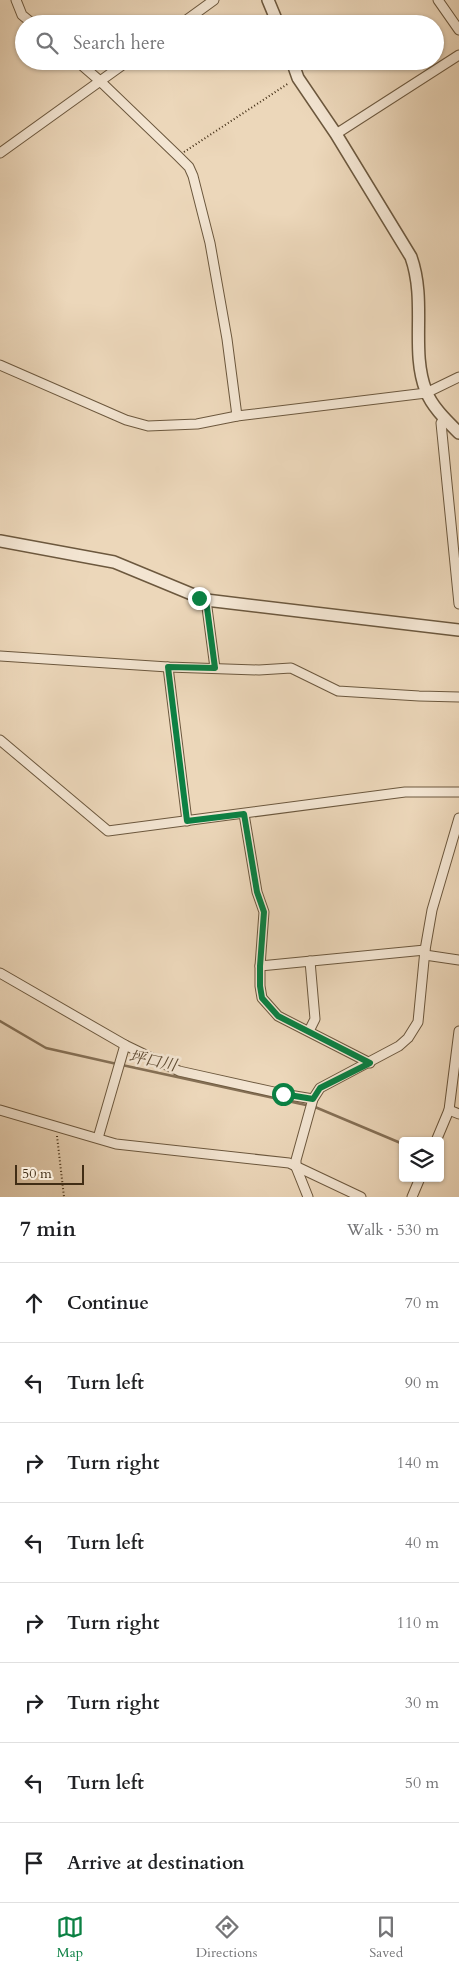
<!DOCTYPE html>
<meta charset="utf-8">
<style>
body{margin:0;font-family:Cardo,"Noto Serif JP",serif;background:#f6f6f6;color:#202124}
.controls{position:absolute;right:15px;bottom:15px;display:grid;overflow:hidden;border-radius:5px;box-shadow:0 1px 4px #0004}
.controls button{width:45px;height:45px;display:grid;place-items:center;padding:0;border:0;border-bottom:1px solid #e0e0e0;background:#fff;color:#202124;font:25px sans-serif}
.scale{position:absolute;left:15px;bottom:12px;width:69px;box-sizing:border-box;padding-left:5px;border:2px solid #412d15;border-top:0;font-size:14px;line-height:18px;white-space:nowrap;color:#412d15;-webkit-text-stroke:4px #f3e5d2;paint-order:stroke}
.stop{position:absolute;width:15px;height:15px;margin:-11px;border:4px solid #0b8043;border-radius:50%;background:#fff}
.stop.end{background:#0b8043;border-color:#fff;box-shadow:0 1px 5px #0008}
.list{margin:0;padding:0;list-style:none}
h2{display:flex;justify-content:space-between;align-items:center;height:65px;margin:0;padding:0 20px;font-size:21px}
h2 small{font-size:16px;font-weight:400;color:#757577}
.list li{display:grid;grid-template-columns:32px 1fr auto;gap:15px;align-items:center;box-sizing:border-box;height:80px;padding:0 20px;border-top:1px solid #e0e0e0}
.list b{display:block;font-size:19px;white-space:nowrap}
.list em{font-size:16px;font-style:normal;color:#757577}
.icon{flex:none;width:28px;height:28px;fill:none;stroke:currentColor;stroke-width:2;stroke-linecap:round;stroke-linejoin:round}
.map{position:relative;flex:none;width:459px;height:1197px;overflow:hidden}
.search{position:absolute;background:#fff;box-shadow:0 1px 4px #0004;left:15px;right:15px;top:15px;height:55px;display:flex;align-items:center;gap:12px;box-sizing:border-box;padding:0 18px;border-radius:28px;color:#757577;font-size:19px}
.sheet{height:705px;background:#fff}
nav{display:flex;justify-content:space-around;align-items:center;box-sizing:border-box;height:70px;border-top:1px solid #e0e0e0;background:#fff;font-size:14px;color:#757577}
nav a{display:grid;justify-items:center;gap:2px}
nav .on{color:#0b8043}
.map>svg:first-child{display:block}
</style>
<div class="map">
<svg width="459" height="1197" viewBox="0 0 459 1197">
<rect width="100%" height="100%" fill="#ecd7ba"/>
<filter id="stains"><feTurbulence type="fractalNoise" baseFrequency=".004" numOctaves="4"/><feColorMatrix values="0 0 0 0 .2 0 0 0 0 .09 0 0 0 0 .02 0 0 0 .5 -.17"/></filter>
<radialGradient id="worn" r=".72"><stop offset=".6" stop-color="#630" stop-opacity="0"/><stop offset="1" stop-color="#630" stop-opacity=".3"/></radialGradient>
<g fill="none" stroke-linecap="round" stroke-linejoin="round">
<g stroke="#857056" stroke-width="2.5">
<path d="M0 1021 46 1048 117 1064"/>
<path d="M122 1065 306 1105"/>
<path d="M315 1107 403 1144"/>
</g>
<defs>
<g id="minor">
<path d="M16 0 22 15 33 24"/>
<path d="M438 0 459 30"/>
<path d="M181 24 214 0"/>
<path d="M77 61 100 81 178 156 189 167 193 176 210 243 227 339 237 416"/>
<path d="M336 134 459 55"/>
<path d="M0 153 128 61"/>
<path d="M0 365 126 420 148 426 197 424 237 416 426 393 459 377"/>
<path d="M444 418 441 423 459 604"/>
<path d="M206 600 215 668"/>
<path d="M0 656 168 667 259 670 291 668 338 691 419 696 459 697"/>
<path d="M168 667 187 821"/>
<path d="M0 740 108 831 405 792H459"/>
<path d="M244 814 257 892 264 912 260 966V986L262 998 278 1016 370 1063"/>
<path d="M425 955 459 960"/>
<path d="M260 966 425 950"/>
<path d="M0 973 125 1045 179 1071 283 1094 313 1099"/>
<path d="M309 1031 315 1019 310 961"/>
<path d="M0 1110 116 1144 289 1163 361 1197"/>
<path d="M449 1110 459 1114"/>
<path d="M98 1138 125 1045"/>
<path d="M436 1141 449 1110 459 1031"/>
<path d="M308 1197 296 1167V1160L313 1099 320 1088 399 1046 408 1038 418 1022 425 950 432 910 459 818"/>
<path d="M412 1197 420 1178"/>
</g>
<g id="tertiary">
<path d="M268 0 278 24"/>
<path d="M292 61 298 78 336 134 411 257C427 302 410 350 426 391 432 407 447 421 459 433"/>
<path d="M0 541 114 562 206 600 459 630"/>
</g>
</defs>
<use href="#minor" stroke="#6c583e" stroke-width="11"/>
<use href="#tertiary" stroke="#6c583e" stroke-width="14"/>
<g stroke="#412d15" stroke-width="2" stroke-dasharray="1 2.5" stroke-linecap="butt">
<path d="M184 152 289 83"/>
<path d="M57 1136 64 1197"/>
</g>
<use href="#minor" stroke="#f3e5d2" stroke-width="9"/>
<use href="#tertiary" stroke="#f3e5d2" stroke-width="11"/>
</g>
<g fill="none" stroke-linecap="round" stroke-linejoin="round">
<path stroke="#0b8043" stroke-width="6" d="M199 598 206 600 215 668 168 667 187 821 244 814 257 892 264 912 260 966V986L262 998 278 1016 370 1063 320 1088 313 1099 283 1094"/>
</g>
<g text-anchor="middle" stroke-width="5" stroke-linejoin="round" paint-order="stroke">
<g font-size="16" font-style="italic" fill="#5d4930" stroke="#f3e5d2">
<text transform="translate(153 1060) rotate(12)" y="6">坪口川</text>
</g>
</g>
<rect width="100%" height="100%" filter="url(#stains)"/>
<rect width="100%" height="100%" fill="url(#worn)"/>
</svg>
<div class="controls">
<button><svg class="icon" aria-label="layers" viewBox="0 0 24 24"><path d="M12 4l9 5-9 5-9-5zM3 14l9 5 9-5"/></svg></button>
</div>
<div class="scale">50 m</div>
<div class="stop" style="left:283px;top:1094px"></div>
<div class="stop end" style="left:199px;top:598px"></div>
<div class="search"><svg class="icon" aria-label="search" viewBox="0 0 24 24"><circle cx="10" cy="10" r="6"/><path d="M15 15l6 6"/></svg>Search here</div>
</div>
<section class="sheet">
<h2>7 min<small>Walk · 530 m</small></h2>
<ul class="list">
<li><svg class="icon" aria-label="ahead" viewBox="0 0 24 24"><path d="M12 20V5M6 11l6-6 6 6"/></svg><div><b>Continue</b></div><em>70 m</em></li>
<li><svg class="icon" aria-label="left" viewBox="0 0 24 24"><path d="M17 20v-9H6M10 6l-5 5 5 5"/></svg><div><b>Turn left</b></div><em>90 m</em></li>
<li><svg class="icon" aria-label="right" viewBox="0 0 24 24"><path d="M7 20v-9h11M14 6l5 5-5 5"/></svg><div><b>Turn right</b></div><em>140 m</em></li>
<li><svg class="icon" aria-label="left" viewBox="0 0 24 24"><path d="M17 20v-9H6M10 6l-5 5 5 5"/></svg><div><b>Turn left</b></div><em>40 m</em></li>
<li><svg class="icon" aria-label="right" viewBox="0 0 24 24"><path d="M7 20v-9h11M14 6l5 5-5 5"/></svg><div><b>Turn right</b></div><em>110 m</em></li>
<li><svg class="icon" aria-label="right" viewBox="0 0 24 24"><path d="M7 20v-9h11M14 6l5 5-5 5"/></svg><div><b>Turn right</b></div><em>30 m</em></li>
<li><svg class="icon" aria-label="left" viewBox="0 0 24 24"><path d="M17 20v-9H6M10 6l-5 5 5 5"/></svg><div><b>Turn left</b></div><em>50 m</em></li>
<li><svg class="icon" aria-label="arrive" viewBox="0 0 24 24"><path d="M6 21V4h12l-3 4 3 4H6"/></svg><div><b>Arrive at destination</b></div></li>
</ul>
</section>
<nav>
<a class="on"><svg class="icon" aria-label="map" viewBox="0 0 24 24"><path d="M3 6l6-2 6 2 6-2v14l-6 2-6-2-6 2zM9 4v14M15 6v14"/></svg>Map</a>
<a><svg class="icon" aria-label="directions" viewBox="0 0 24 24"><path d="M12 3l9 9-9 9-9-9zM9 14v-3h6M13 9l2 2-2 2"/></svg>Directions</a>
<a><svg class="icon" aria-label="saved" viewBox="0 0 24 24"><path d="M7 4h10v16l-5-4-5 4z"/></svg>Saved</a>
</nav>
